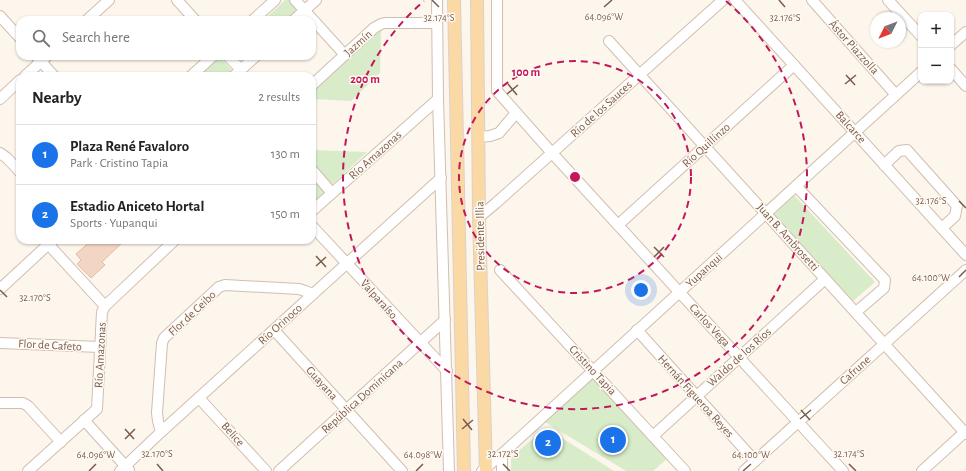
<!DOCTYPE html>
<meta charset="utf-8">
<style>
body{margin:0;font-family:"Alegreya Sans",sans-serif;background:#f2f2f2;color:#222}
.controls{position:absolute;right:12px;top:12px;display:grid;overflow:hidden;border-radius:8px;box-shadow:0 1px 3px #0004}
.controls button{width:36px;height:36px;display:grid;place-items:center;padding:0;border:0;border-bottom:1px solid #e0e0e0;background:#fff;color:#222;font:20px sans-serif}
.compass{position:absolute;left:870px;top:12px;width:36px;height:36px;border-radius:50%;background:#fff;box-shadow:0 1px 3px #0004;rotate:228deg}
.you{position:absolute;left:641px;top:290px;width:14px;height:14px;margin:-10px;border:3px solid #fff;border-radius:50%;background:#1a73e8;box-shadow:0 0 0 6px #1a73e833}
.badge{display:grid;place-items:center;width:26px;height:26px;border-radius:50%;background:#1a73e8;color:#fff;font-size:13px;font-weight:700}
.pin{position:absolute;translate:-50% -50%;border:2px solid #fff;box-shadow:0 1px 4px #0006}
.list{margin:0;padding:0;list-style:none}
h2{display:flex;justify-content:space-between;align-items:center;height:52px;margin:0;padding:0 16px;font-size:17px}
h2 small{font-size:13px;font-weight:400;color:#767676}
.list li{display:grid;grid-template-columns:26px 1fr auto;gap:12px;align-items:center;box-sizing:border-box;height:60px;padding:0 16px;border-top:1px solid #e0e0e0}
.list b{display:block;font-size:15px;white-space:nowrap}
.list p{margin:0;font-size:13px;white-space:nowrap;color:#767676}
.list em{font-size:13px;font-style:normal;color:#767676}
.icon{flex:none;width:22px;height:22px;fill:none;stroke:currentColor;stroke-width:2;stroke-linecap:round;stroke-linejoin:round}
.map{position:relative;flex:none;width:966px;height:471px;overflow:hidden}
.search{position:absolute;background:#fff;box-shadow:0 1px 3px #0004;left:16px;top:16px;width:300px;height:44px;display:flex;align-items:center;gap:10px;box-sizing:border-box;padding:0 14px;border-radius:12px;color:#767676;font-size:15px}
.panel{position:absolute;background:#fff;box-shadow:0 1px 3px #0004;left:16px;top:72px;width:300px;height:172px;border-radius:12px}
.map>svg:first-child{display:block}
</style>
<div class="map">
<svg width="966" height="471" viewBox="0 0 966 471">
<rect width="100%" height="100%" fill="#fdf6ec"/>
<g fill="#d8ecc9">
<path d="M285 0H289L296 8 295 12 287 20H264Z"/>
<path d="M381 31 380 73 351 101 312 99V90L375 34Z"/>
<path d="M218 59H222L231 69V73L227 76H199Z"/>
<path d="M312 150 367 152 336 181 332 184 328 183 312 166Z"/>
<path d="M312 178 323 189 324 191 323 195 312 205Z"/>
<path d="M793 194 875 282 853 301 773 214Z"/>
<path d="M593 374 668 458 653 471H626L545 422 542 419Z"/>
<path d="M546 428 614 471H511V457Z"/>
</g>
<path fill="#f3d5c3" stroke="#e6bba3" d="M92 240H125L102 262 105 265 91 278 77 264 81 260 76 254Z"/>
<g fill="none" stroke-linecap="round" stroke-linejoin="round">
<defs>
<g id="minor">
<path d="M177 0 195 20"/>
<path d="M295 0 345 55"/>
<path d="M437 0 438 99 449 471"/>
<path d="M497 0V91L552 153 843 471"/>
<path d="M735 0 966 255"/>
<path d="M812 0 896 95"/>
<path d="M888 0 921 36"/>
<path d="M0 16 20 38"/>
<path d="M87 20 109 0"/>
<path d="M253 20 275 0"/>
<path d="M294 20 316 0"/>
<path d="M609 41 966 434"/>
<path d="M951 45 966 32"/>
<path d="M36 56 54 76"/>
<path d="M228 56 241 70V75"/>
<path d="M951 69 966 86"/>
<path d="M25 76 47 56"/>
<path d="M191 76 213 56"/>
<path d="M234 76 256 56"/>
<path d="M312 85 374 28 381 24 385 23H437"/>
<path d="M0 99 20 80"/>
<path d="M478 137 490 136 499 133 516 113"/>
<path d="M0 153 7 158 20 172"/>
<path d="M884 165 899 151 907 150 957 206 955 216 942 228"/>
<path d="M312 170 332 193"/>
<path d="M796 186 885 280 884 288 856 312"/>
<path d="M312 211 438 99"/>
<path d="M479 217 496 203 723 0"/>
<path d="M618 225 794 65"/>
<path d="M312 226 447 371"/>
<path d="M48 244 105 306"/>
<path d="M500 270 685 471"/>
<path d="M0 289 53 240"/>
<path d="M274 330 402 471"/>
<path d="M637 330 755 461"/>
<path d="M0 343 100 347"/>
<path d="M199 398 266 471"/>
<path d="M0 403H23L28 406 61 442"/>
<path d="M84 420 129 470"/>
<path d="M161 432 158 421 157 413 162 343 164 338 219 287 225 285 299 289 305 291 313 294"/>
<path d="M653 436 825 279"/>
<path d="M502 454V471"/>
<path d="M28 471 97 409 102 312 105 306 175 240"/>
<path d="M120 471 161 432 441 178"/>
<path d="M279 471 445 320"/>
<path d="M482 471 502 454 921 72"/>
<path d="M744 471 966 270"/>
<path d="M922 471 966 431"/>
</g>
<g id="major">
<path d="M454 0 464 471"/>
<path d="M477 0 479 217 486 471"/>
</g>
</defs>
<use href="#minor" stroke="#d1beb0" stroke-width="12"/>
<use href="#major" stroke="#dad1cd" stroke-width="14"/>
<use href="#minor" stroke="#fff" stroke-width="10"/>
<use href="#major" stroke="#fbd9a5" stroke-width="12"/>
</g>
<path fill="none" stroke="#7a5c4d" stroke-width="1.5" d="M432 0 439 7M779 0 785 7M604 7 612 0M846 75 855 85M508 84 517 95M845 84 856 75M507 94 518 85M959 201 966 208M654 247 664 257M316 256 326 267M654 257 664 247M316 266 326 257M959 277 966 270M0 290 7 297M801 410 810 420M463 419 472 430M800 419 811 410M125 429 134 439M462 429 473 420M125 439 135 429M157 464 163 471M503 464 510 471M849 464 856 471M89 471 96 464M416 471 423 464M743 471 751 464"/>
<g fill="none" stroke="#c2185b" stroke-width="2" stroke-dasharray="7 5">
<circle cx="575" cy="177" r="116"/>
<path d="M726 1A232 232 0 1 1 424 1"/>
</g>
<g text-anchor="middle" stroke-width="3" stroke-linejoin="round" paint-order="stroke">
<g font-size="12" fill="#7a5c4d" stroke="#fffaf3">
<text transform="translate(358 43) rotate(-42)" y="4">Jazmín</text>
<text transform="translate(854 47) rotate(48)" y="4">Ástor Piazzolla</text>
<text transform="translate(601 109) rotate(-42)" y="4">Río de los Sauces</text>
<text transform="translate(851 127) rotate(48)" y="4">Balcarce</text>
<text transform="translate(706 145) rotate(-42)" y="4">Río Quillinzo</text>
<text transform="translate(375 155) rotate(-42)" y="4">Río Amazonas</text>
<text transform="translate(480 236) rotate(-91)" y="4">Presidente Illia</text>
<text transform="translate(788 237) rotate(48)" y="4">Juan B. Ambrosetti</text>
<text transform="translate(704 270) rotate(-42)" y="4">Yupanqui</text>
<text transform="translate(379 299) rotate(48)" y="4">Valparaíso</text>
<text transform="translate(192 313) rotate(-43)" y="4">Flor de Ceibo</text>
<text transform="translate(280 324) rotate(-42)" y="4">Río Orinoco</text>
<text transform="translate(710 325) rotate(47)" y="4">Carlos Vega</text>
<text transform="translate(50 345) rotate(3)" y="4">Flor de Cafeto</text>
<text transform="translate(100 355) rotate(-87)" y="4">Río Amazonas</text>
<text transform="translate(739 357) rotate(-42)" y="4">Waldo de los Ríos</text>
<text transform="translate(593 370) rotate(47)" y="4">Cristino Tapia</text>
<text transform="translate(855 370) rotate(-42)" y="4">Cafrune</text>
<text transform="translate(322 383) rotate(48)" y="4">Guayana</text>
<text transform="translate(362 396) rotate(-42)" y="4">República Dominicana</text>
<text transform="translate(696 396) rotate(48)" y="4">Hernán Figueroa Reyes</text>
<text transform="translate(233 434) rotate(48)" y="4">Belice</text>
</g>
</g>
<g font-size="10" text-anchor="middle" fill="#7a5c4d" stroke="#fffaf3" stroke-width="3" stroke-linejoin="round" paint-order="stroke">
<text x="604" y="20">64.096°W</text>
<text x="439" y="21">32.174°S</text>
<text x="785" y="21">32.176°S</text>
<text x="931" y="204">32.176°S</text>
<text x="931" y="281">64.100°W</text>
<text x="35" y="301">32.170°S</text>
<text x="157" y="457">32.170°S</text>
<text x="503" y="457">32.172°S</text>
<text x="849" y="457">32.174°S</text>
<text x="96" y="458">64.096°W</text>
<text x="423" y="458">64.098°W</text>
<text x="751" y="458">64.100°W</text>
</g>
<circle cx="575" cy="177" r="6" fill="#c2185b" stroke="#fffaf3" stroke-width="2"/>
<g font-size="12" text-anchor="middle" font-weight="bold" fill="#c2185b" stroke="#fffaf3" stroke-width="3" stroke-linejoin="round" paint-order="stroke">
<text x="526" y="76">100 m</text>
<text x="365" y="83">200 m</text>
</g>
</svg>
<div class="controls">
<button>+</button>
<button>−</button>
</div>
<svg class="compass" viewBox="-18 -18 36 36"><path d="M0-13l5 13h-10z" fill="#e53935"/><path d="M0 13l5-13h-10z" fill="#767676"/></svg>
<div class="you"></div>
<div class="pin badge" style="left:613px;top:440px">1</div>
<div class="pin badge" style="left:548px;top:443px">2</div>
<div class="search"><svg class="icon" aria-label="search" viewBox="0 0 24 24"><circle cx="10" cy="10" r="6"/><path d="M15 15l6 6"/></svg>Search here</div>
<section class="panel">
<h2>Nearby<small>2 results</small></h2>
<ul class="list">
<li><span class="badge">1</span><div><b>Plaza René Favaloro</b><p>Park · Cristino Tapia</p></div><em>130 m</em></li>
<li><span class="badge">2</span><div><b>Estadio Aniceto Hortal</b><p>Sports · Yupanqui</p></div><em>150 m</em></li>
</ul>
</section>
</div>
